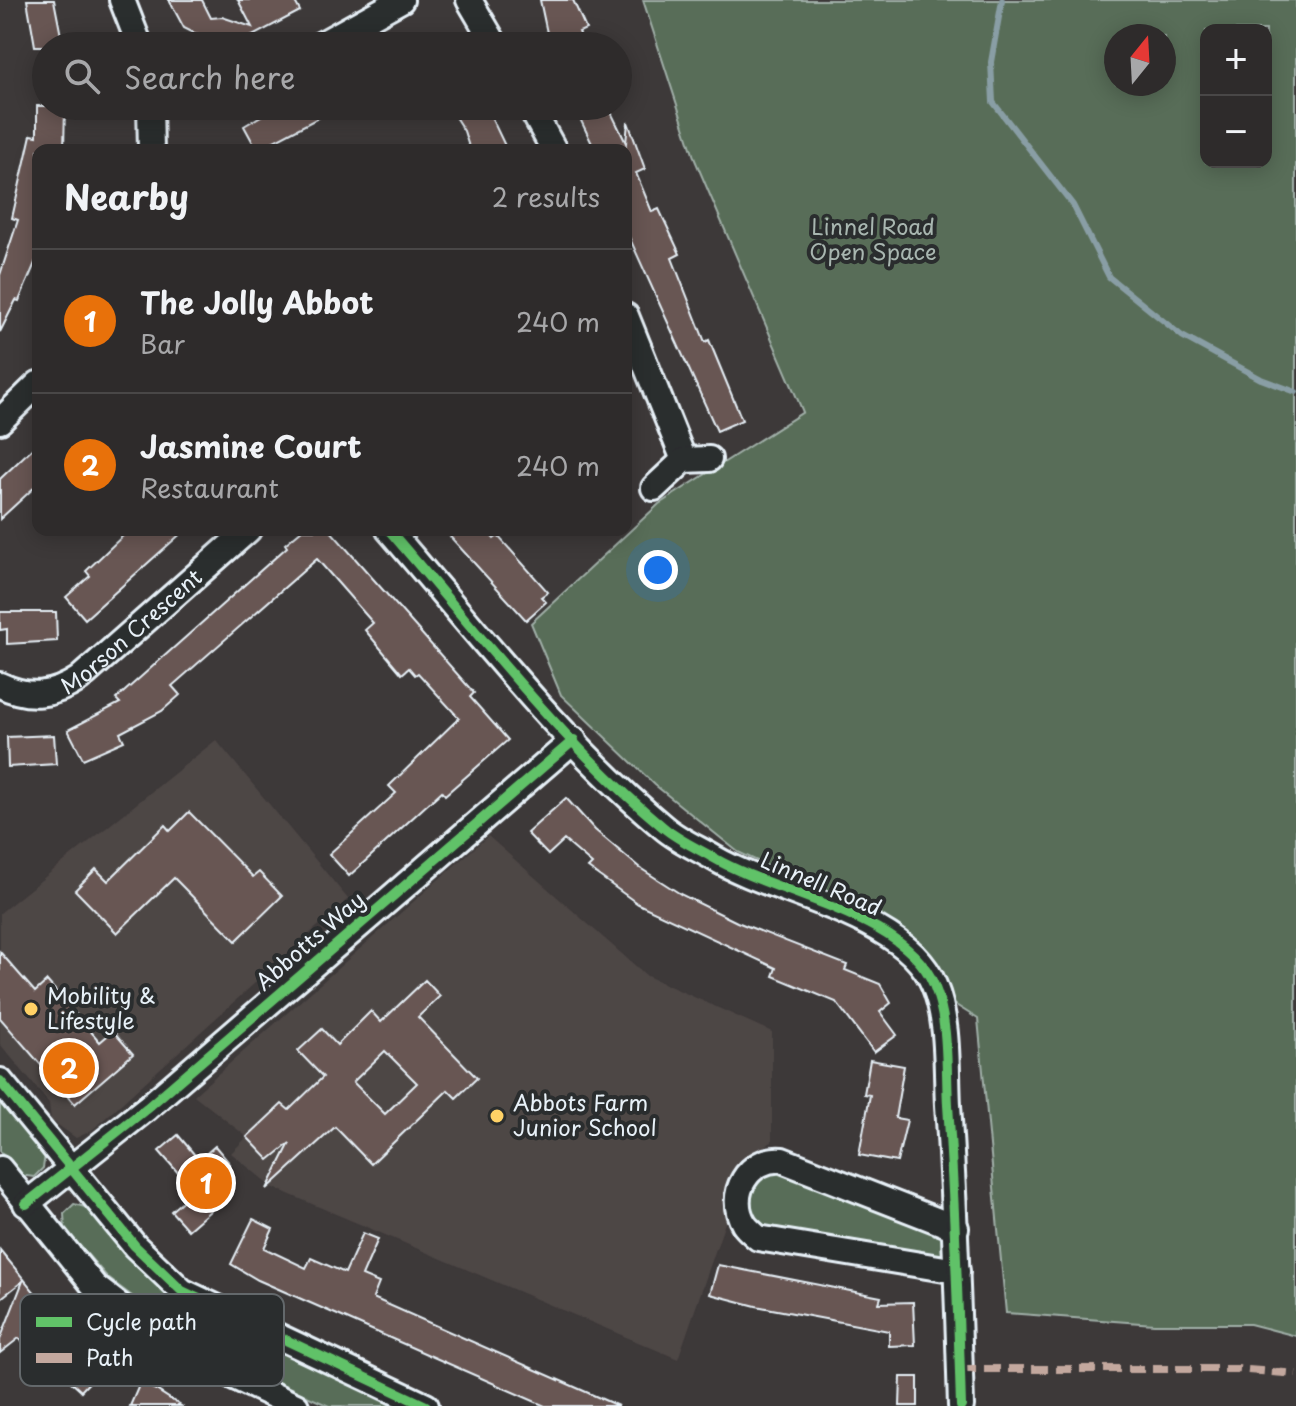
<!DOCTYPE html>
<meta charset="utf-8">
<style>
body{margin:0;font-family:"Playpen Sans",sans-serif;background:#3a3737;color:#f1f3f6}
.controls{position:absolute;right:24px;top:24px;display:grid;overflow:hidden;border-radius:16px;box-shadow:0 4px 20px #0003}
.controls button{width:72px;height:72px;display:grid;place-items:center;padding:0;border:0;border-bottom:2px solid #494747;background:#2e2b2b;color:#f1f3f6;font:40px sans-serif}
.compass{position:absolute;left:1104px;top:24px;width:72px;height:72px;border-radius:50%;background:#2e2b2b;box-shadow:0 4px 20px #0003;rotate:18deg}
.you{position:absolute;left:658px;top:570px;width:28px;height:28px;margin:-20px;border:6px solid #fff;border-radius:50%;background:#1a73e8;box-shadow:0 0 0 12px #1a73e833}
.badge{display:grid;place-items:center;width:52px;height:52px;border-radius:50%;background:#ffd166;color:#fff;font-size:26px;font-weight:700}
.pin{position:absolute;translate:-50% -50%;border:4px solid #fff;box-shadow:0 2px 8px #0006}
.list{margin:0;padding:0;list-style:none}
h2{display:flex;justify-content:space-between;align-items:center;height:104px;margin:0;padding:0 32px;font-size:34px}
h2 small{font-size:26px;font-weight:400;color:#a7a7a9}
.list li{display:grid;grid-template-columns:52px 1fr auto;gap:24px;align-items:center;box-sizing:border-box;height:144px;padding:0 32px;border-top:2px solid #494747}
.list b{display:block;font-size:30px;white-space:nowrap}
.list p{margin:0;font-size:26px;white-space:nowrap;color:#a7a7a9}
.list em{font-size:26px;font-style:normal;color:#a7a7a9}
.icon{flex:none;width:44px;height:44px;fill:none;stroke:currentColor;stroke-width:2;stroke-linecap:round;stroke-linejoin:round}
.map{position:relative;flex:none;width:1296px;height:1406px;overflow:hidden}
.search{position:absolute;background:#2e2b2b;box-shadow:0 4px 20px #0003;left:32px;top:32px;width:600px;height:88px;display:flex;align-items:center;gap:20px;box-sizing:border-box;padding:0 28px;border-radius:44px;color:#a7a7a9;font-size:30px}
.panel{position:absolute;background:#2e2b2b;box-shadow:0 4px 20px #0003;left:32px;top:144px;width:600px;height:392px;border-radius:16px}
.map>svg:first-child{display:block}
</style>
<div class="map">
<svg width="1296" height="1406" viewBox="0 0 1296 1406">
<rect width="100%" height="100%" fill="#3d3939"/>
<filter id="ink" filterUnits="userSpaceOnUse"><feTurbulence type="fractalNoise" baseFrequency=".0125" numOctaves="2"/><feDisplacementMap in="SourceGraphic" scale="16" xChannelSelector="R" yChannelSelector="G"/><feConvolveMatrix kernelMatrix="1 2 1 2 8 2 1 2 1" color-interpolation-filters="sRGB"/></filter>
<g filter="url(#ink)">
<g fill="#4d4645">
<path d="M216 740 348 899 91 1131 76 1138 51 1120 49 1103 0 1044V913Z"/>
<path d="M488 836 647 976 772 1032V1142L751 1153 737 1166 727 1184 726 1220 678 1359 272 1187 231 1153 247 1137 194 1095Z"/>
</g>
<g fill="#596d58" stroke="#a0afa8" stroke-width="2" fill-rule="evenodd">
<path d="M643 0H1296V1336L1250 1324H1154L1006 1313 978 1019 948 1000 933 960 901 928 738 852 655 785 561 695 531 623 659 504 803 412 695 160ZM1206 30H1266V162H1206ZM1116 36H1164V84H1116Z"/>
<path d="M0 1098 45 1155 43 1168 34 1177 19 1175 0 1151Z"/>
<path d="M771 1168 941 1229 946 1240 944 1252 936 1258 762 1231 748 1214 750 1179Z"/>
<path d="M74 1204 85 1207 156 1285 190 1306 404 1406H329L204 1350 108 1278 65 1229 64 1214Z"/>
</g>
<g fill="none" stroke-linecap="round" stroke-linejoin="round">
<path stroke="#899ea5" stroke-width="6" d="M1002 0 991 62 993 102 1073 205 1109 277 1182 336 1261 379 1296 392"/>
</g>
<g fill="#685653" stroke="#e8f1f8" stroke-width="2" fill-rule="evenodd">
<path d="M27 0H54L63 46H35Z"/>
<path d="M169 0H202L211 18 222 17 252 27 238 0H294L300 11 243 41 209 46 208 40 184 28Z"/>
<path d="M540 0H573L586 29 579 32 585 46H517L547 33Z"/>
<path d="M37 106H65L64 150H38V256L19 301 16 300 0 332V275L18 220 12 218 31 135 37 136Z"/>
<path d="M278 106H341L257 150 244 126Z"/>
<path d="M448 106H486L507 150H470L464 131Z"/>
<path d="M574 106H608L626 143 628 122 645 169 636 173 652 212 659 209 680 254 672 258 705 342 709 340 742 420 717 431 626 230V150H595Z"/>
<path d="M38 443V484L0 519V479Z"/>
<path d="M129 530H185L85 619 66 597 90 576 86 571Z"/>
<path d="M302 530H330L474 693 470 697 508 740 445 795 442 791 349 876 329 854 396 793 389 786 459 718 418 673 415 675 409 668 402 674 365 630 373 623 317 559 172 686 180 695 162 711 120 733 124 741 83 759 68 730 120 703 116 699 287 547 285 544Z"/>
<path d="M444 530H486L494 539 498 536 548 592 541 597 546 602 526 620Z"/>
<path d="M0 612H56L57 641 7 644V629L0 630Z"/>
<path d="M54 735 56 764 8 767 7 737Z"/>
<path d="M566 798 595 830 640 868 682 895 737 922 847 965 845 970 880 984 891 1003 880 1012 897 1035 874 1052 836 1002 773 976 776 968 638 904 588 868 592 864 564 840 548 855 527 833Z"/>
<path d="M189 812 253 877 259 872 282 896 236 941 174 878 117 933 75 890 96 869 108 881 165 825 170 831Z"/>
<path d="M0 952 35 992 47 981 100 1042 113 1031 133 1054 75 1104 0 1018Z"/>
<path d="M425 980 440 996 418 1017 477 1078 456 1098 448 1090 371 1164 335 1127 267 1189 290 1143 269 1160 247 1137 282 1104 289 1110 323 1077 298 1051 322 1029 337 1045 371 1011 381 1022ZM385 1051 417 1083 385 1114 353 1082Z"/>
<path d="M870 1060 904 1066 895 1118 907 1120 897 1162 859 1155 870 1095 864 1094Z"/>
<path d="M178 1135 199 1160 215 1146 230 1164 218 1175 232 1192 188 1230 171 1211 194 1191 159 1151Z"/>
<path d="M253 1219 273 1229 264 1248 306 1268 311 1258 345 1273 363 1233 378 1239 362 1276 379 1283 373 1298 618 1406H545L258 1280 231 1264Z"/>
<path d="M0 1250 41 1300 32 1307 55 1332 67 1321 100 1357 91 1366 98 1373 81 1391 47 1360 43 1364 19 1338 0 1353V1340L23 1281 0 1299Z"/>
<path d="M718 1265 881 1297 879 1303 913 1302 915 1345 889 1346V1331L756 1306 710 1294Z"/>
<path d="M901 1377H918V1406H900Z"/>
<path d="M140 1383 156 1390 181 1406H130Z"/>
</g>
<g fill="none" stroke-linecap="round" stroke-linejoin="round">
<defs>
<g id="street">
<path d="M122 0 140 46"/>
<path d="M469 0 496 46"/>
<path d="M318 46 401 0"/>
<path d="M150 106 151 150"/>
<path d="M530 106 554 150"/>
<path d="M626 316 684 460"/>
<path d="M0 421 38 384"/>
<path d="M654 488 684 460 709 459"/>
<path d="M389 530C474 628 563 744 663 827 678 840 697 848 714 858 777 895 906 915 934 985 949 1021 946 1067 948 1105 955 1205 958 1305 961 1406"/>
<path id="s1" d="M0 685C29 699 53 696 79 679L248 530"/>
<path d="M0 1081 135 1246 182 1291 426 1406"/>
<path d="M0 1169 95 1287 179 1351 296 1406"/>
<path d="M26 1204 147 1108 574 740"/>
<path d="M956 1228 782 1160C749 1157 726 1194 744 1224 747 1229 754 1234 758 1238L957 1271"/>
</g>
</defs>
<use href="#street" stroke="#e8f1f8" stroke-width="30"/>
<use href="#street" stroke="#2a2d2e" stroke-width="24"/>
<path stroke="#c3a89e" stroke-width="8" stroke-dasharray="16 8" stroke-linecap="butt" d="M960 1369H1237L1296 1374"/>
<defs>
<g id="cycleway">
<path d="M389 530C474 628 563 744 663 827 678 840 697 848 714 858 777 895 906 915 934 985 949 1021 946 1067 948 1105 955 1205 958 1305 961 1406"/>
<path d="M0 1081 135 1246 182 1291 426 1406"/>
<path d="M26 1204 147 1108 574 740"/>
</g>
</defs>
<use href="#cycleway" stroke="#2a2d2e" stroke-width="15"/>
<use href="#cycleway" stroke="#61c268" stroke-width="10"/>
</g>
</g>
<g fill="#ffd166" stroke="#2a2d2e" stroke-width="3">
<circle cx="31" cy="1009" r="8"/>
<circle cx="497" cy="1116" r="8"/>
</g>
<g text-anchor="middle" stroke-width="8" stroke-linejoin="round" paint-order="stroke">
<g font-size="22" fill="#a8b6b0" stroke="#2a2d2e">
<text x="873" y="235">Linnel Road<tspan x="873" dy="25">Open Space</tspan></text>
</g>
<g font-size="22" fill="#e8f1f8" stroke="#2a2d2e">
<text dy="8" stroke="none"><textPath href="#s1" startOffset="154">Morson Crescent</textPath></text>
<text transform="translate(821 884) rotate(23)" y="8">Linnell Road</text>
<text transform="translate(310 941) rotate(-41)" y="8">Abbotts Way</text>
</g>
<g font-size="22" fill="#e8f1f8" stroke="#2a2d2e" text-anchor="start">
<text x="47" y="1004">Mobility &amp;<tspan x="47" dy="25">Lifestyle</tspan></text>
<text x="513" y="1111">Abbots Farm<tspan x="513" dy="25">Junior School</tspan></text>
</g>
</g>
<rect x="20" y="1294" width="264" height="92" rx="12" fill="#2a2d2e" stroke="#63686b" stroke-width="2"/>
<rect x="36" y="1317" width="36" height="10" fill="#61c268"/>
<rect x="36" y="1353" width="36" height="10" fill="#c3a89e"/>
<g font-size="22" fill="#e8f1f8">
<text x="86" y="1330">Cycle path</text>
<text x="86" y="1366">Path</text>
</g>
</svg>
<div class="controls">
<button>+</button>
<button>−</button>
</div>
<svg class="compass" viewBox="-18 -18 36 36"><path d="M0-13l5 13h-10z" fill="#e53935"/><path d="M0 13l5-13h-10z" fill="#a7a7a9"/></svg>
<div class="you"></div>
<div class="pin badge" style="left:206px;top:1183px;background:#e8710a">1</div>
<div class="pin badge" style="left:69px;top:1068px;background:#e8710a">2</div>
<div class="search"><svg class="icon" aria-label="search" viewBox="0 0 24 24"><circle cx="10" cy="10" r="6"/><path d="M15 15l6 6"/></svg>Search here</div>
<section class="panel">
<h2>Nearby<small>2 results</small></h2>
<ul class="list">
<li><span class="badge" style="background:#e8710a">1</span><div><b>The Jolly Abbot</b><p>Bar</p></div><em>240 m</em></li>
<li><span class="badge" style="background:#e8710a">2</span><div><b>Jasmine Court</b><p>Restaurant</p></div><em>240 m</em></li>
</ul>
</section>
</div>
